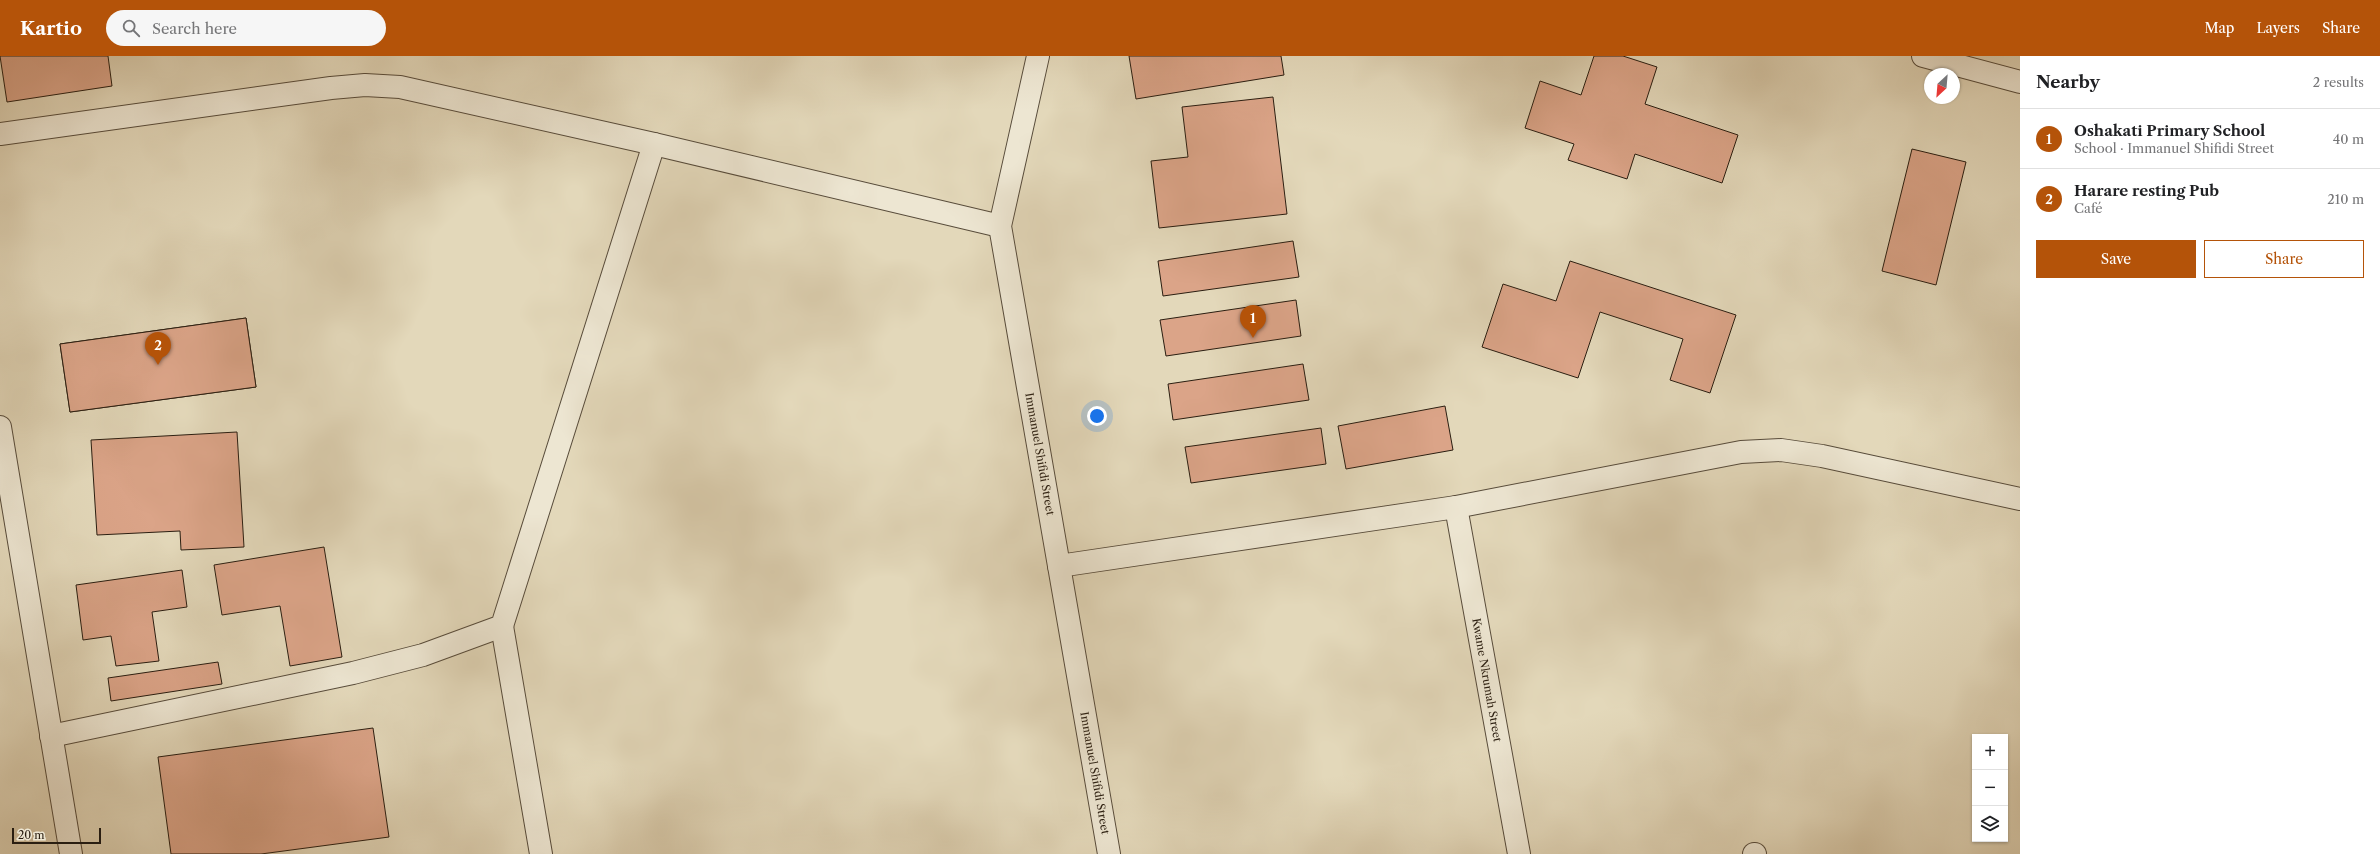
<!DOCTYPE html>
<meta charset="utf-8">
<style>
body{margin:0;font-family:"Libre Caslon Text",serif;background:#f6f6f6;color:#202124}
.controls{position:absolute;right:12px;bottom:12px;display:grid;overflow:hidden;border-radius:0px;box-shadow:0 1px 3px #0004}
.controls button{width:36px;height:36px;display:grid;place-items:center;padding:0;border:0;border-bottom:1px solid #e0e0e0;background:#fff;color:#202124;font:20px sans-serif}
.compass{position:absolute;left:1924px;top:12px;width:36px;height:36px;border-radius:50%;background:#fff;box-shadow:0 1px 3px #0004;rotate:206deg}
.scale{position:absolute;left:12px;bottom:10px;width:89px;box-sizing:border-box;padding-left:4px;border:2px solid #2a1e11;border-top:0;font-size:11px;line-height:14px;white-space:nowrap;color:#2a1e11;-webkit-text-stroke:3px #ede6d2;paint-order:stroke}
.you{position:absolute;left:1097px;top:360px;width:14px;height:14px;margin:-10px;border:3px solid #fff;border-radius:50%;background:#1a73e8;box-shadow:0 0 0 6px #1a73e833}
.badge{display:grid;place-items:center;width:26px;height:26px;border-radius:50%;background:#b45309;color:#fff;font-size:13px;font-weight:700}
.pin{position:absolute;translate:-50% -33px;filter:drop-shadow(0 1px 2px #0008)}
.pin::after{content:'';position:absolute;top:21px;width:14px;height:12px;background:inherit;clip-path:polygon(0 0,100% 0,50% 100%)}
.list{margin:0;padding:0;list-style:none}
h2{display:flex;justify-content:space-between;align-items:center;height:52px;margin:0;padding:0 16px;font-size:17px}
h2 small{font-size:13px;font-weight:400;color:#757577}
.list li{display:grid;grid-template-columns:26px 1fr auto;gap:12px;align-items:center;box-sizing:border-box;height:60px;padding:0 16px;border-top:1px solid #e0e0e0}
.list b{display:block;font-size:15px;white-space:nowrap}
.list p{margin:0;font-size:13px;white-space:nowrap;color:#757577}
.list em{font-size:13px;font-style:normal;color:#757577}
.actions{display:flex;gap:8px;padding:12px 16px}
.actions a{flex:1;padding:9px 0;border:1px solid #b45309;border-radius:0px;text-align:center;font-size:14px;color:#b45309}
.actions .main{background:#b45309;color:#fff}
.icon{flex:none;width:22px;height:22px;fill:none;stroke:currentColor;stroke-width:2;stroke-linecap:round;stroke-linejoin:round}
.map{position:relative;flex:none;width:2020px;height:798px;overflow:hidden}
header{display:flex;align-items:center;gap:24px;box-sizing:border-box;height:56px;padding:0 20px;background:#b45309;color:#fff}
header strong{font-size:19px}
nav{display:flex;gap:22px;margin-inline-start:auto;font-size:14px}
.search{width:280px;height:36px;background:#f6f6f6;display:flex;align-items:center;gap:10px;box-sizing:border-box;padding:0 14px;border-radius:22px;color:#757577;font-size:15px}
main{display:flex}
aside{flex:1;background:#fff}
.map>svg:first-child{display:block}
</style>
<header>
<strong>Kartio</strong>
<div class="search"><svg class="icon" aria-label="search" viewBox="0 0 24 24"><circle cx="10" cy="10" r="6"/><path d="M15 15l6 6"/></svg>Search here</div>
<nav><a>Map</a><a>Layers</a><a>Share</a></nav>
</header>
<main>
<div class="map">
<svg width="2020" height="798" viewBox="0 0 2020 798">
<rect width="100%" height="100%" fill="#e3d8ba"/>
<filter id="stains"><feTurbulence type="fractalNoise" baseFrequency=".005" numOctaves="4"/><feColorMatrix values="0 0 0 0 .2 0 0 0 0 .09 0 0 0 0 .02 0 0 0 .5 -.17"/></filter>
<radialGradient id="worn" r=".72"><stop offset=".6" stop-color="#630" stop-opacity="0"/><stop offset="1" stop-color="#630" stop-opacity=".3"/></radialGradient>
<g fill="#dba488" stroke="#2a1e11">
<path d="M0 0H108L112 30 7 46Z"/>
<path d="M1129 0H1281L1284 19 1136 43Z"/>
<path d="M1594 0H1623L1657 11 1645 48 1738 79 1722 127 1635 98 1627 123 1568 104 1574 88 1525 72 1540 25 1581 39Z"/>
<path d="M1273 41 1287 158 1159 172 1151 105 1188 101 1182 51Z"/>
<path d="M1912 93 1966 106 1936 229 1882 215Z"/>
<path d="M1293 185 1299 221 1163 240 1158 205Z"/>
<path d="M1570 205 1736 259 1710 337 1670 324 1683 283 1600 256 1578 322 1482 291 1503 228 1556 245Z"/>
<path d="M1296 244 1301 280 1166 300 1160 264Z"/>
<path d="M246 262 256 331 70 356 60 288Z"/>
<path d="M246 262 256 331 70 356 60 288Z"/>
<path d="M1303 308 1309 344 1173 364 1168 328Z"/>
<path d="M1445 350 1453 394 1346 413 1338 370Z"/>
<path d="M1321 372 1326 408 1191 427 1185 391Z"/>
<path d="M237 376 244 491 181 494 180 475 97 479 91 384Z"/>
<path d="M324 491 342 601 290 610 280 550 222 559 214 509Z"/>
<path d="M182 514 187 551 152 556 159 605 116 610 111 580 83 584 76 529Z"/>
<path d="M218 606 222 628 111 645 108 622Z"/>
<path d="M373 672 389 781 261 798H171L158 701Z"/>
</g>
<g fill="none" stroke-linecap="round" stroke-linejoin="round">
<defs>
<g id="minor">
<path d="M1038 0 1000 170 1109 798"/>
<path d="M1923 0 2020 26"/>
<path d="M0 78 331 32 365 29 400 31 654 88 1000 170"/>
<path d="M0 371 71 798"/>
<path d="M1456 451 1519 798"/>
<path d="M1059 510 1456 451 1741 396 1781 394 1822 400 2020 443"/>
<path d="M502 570 541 798"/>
<path d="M51 680 353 617 423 599 502 570 654 88"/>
<path d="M1754 798H1755"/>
</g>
</defs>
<use href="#minor" stroke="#584c3b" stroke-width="24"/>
<use href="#minor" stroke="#ede6d2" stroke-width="22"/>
</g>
<g text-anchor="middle" stroke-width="3.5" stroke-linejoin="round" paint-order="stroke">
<g font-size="11" fill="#2a1e11" stroke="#ede6d2">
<text transform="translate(1040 398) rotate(80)" y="4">Immanuel Shifidi Street</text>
<text transform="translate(1487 624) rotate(80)" y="4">Kwame Nkrumah Street</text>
<text transform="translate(1095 717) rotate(80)" y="4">Immanuel Shifidi Street</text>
</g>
</g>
<rect width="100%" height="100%" filter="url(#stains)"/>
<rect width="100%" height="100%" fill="url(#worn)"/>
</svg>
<div class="controls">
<button>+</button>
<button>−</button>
<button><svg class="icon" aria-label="layers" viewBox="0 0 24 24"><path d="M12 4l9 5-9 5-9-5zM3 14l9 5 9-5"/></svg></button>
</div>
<svg class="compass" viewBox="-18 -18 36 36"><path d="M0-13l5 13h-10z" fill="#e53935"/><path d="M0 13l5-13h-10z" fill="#757577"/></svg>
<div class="scale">20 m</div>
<div class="you"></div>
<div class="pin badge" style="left:1253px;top:282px">1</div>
<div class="pin badge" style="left:158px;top:309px">2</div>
</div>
<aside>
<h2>Nearby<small>2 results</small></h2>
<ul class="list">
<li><span class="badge">1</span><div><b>Oshakati Primary School</b><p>School · Immanuel Shifidi Street</p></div><em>40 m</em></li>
<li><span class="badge">2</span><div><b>Harare resting Pub</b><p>Café</p></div><em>210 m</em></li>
</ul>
<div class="actions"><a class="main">Save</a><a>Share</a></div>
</aside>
</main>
